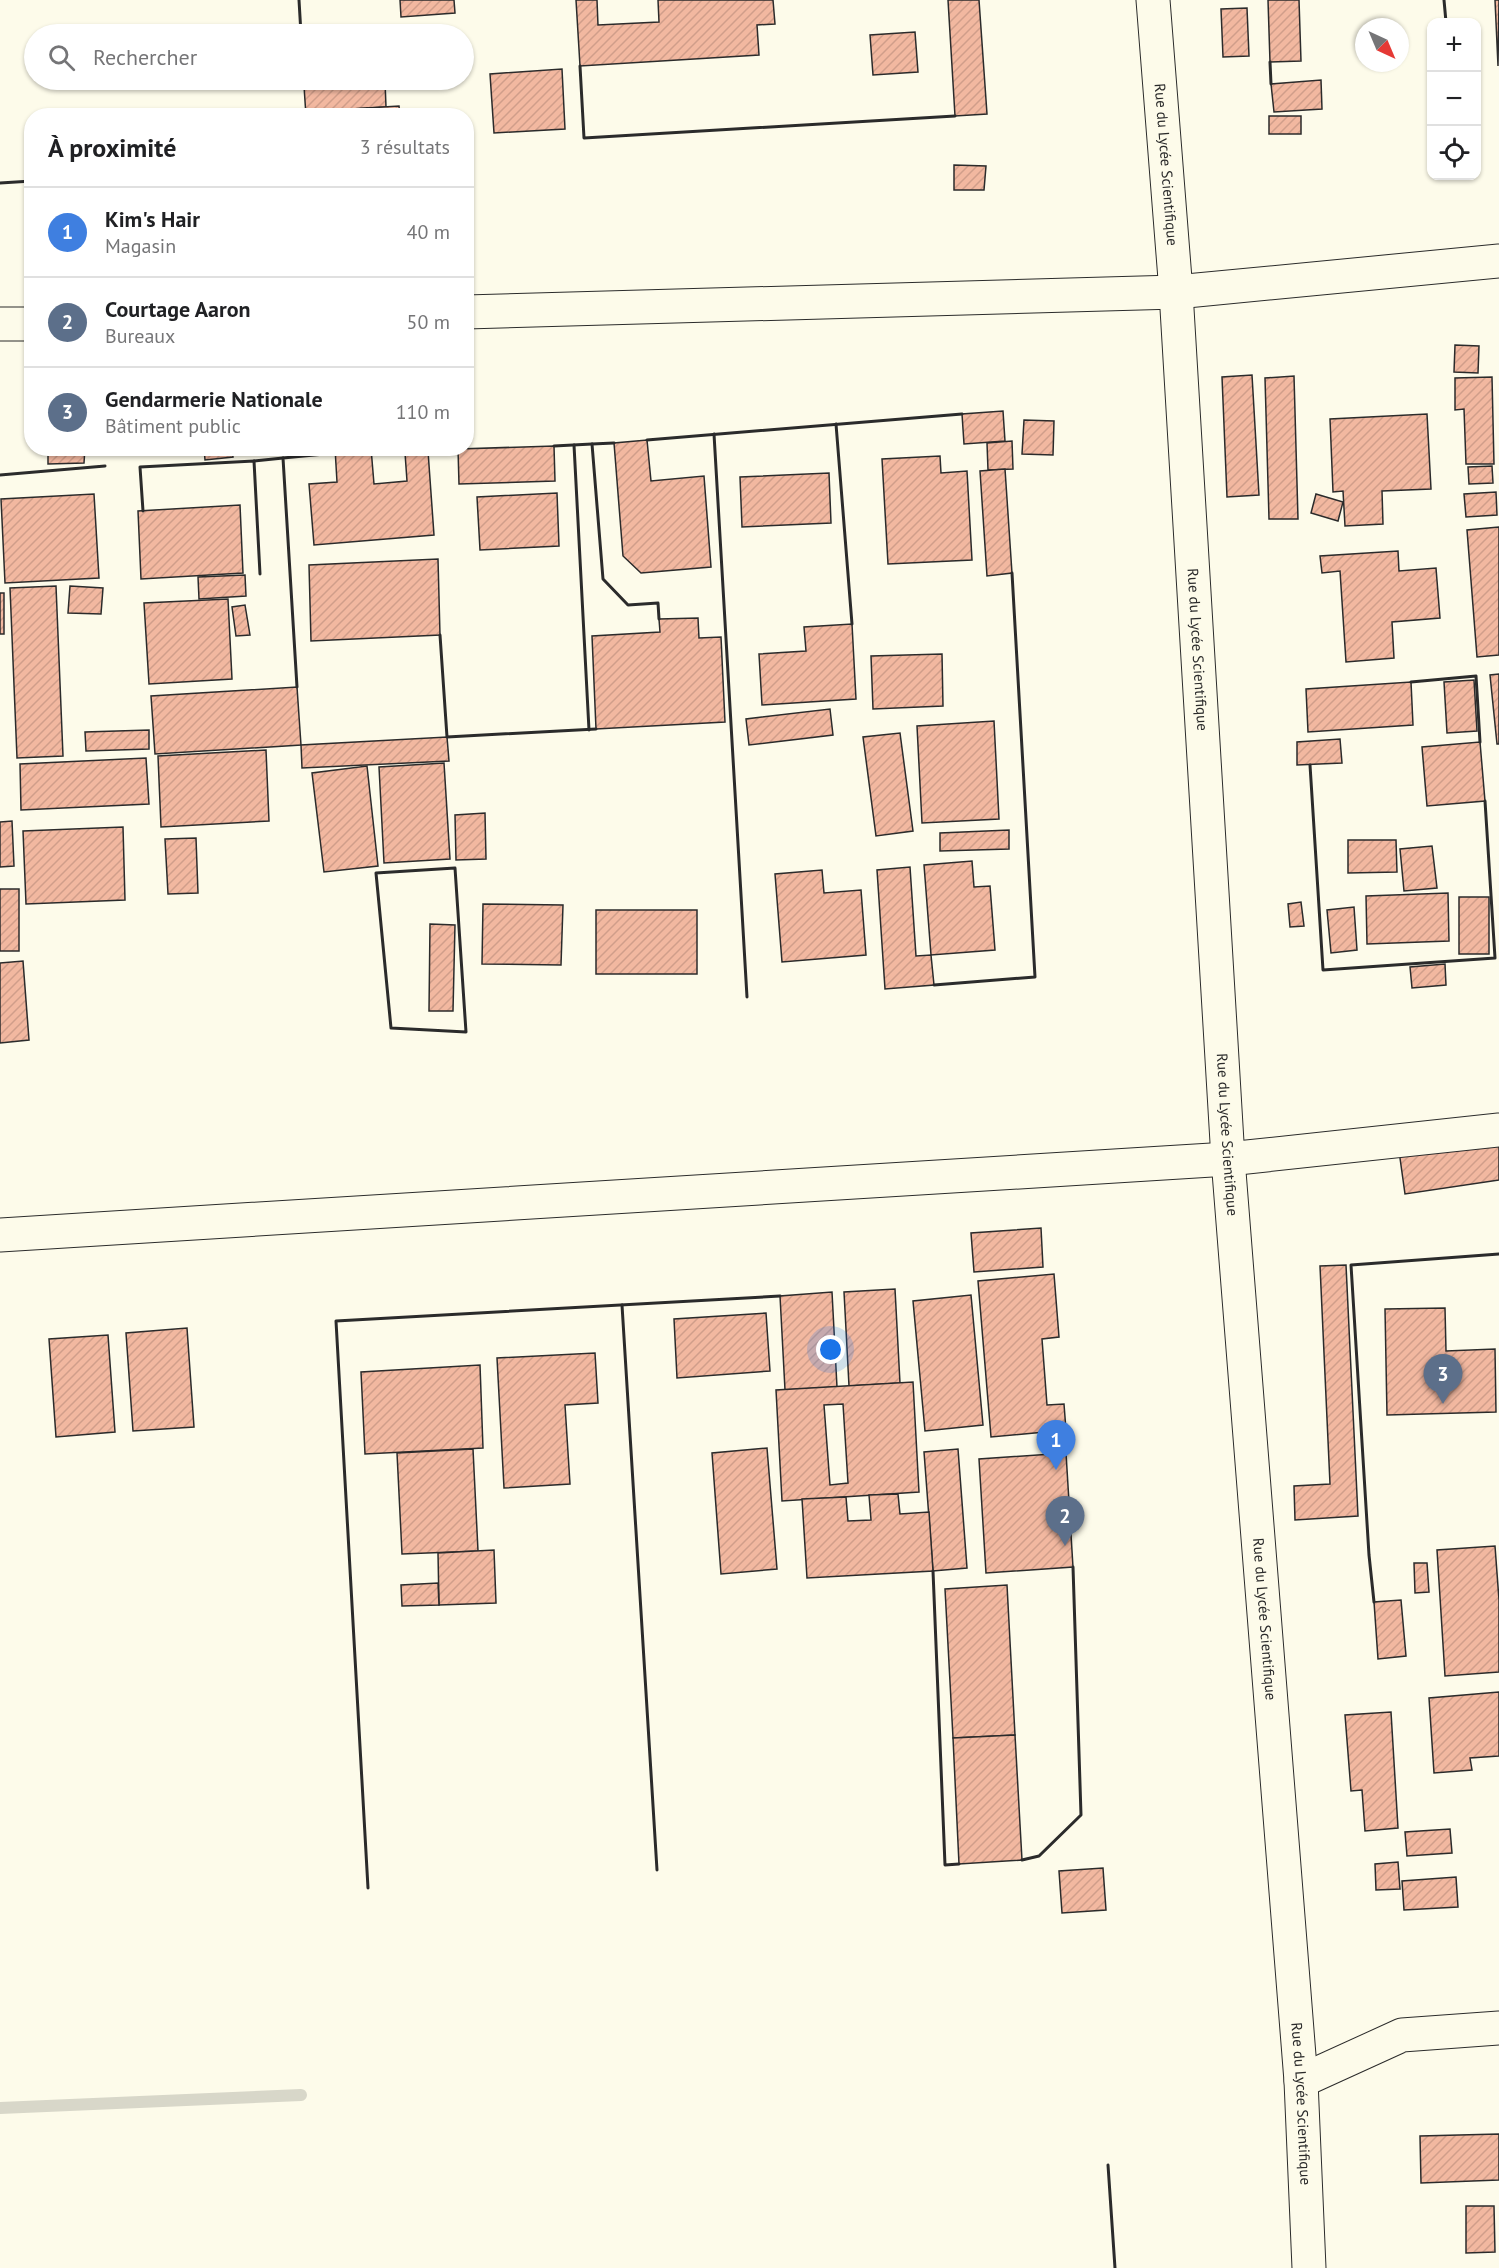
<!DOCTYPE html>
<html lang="fr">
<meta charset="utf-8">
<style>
body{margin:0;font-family:"PT Sans",sans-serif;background:#f6f6f6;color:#202124}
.controls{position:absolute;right:18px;top:18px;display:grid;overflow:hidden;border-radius:12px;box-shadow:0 2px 4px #0004}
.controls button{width:54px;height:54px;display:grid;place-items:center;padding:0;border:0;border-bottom:2px solid #e0e0e0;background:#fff;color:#202124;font:30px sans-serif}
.compass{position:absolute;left:1355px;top:18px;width:54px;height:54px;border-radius:50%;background:#fff;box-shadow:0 2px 4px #0004;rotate:136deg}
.you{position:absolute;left:831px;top:1350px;width:21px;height:21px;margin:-15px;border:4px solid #fff;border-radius:50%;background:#1a73e8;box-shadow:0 0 0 9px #1a73e833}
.badge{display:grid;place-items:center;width:39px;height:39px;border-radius:50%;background:#c62828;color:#fff;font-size:20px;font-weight:700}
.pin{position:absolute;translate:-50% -50px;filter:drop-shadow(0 2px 3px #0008)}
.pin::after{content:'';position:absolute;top:32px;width:21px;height:18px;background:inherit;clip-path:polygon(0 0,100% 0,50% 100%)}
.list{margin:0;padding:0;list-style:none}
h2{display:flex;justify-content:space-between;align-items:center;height:78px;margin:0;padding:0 24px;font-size:26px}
h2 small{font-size:20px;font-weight:400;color:#757577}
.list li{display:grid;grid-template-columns:39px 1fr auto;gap:18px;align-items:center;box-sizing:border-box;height:90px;padding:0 24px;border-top:2px solid #e0e0e0}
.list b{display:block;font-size:22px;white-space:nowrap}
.list p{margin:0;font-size:20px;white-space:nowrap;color:#757577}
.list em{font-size:20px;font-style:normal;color:#757577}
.icon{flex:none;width:33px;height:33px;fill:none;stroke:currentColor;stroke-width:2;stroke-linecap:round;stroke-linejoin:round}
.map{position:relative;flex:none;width:1499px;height:2268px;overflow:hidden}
.search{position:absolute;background:#fff;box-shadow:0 2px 4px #0004;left:24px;top:24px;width:450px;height:66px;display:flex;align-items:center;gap:15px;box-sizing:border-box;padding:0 21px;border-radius:33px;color:#757577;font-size:22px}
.panel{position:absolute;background:#fff;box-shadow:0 2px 4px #0004;left:24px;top:108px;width:450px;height:348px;border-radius:24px}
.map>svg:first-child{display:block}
</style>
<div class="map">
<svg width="1499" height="2268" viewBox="0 0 1499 2268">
<defs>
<pattern id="building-hatch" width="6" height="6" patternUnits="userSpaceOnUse" patternTransform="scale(1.5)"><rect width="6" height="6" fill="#f2b8a0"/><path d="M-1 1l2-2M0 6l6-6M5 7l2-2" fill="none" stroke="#d09e8a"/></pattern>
</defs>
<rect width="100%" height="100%" fill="#fdfbea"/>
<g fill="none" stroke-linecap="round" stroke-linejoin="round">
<path stroke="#d8d7c9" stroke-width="12" d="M0 2108 301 2095"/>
</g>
<g fill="url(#building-hatch)" stroke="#2b2b2b" stroke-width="1.5" fill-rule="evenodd">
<path d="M400 0H454L455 13 401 17Z"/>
<path d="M576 0H597L598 25 659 22 658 0H773L775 24 757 25 759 55 580 66Z"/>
<path d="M948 0H979L987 114 955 116Z"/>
<path d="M1268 0H1299L1301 61 1270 62Z"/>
<path d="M1495 0H1499L1498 66Z"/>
<path d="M1247 8 1249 56 1223 57 1221 9Z"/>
<path d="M915 32 918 72 873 75 870 35Z"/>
<path d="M562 69 565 129 494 133 490 74Z"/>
<path d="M1321 80 1322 109 1274 112 1271 84Z"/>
<path d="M385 81 386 107 334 110V116H306L304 86Z"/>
<path d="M399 106 400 116H367V108Z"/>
<path d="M367 108V116H334V110Z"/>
<rect x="1269" y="116" width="32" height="18"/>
<path d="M954 165 986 166 984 190H954Z"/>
<path d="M1455 345 1479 346 1478 373 1454 372Z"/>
<path d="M1252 375 1259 495 1227 497 1222 377Z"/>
<path d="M1294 376 1298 519H1269L1265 378Z"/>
<path d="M1492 377 1494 464H1466L1464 409 1455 410V378Z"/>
<path d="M1003 411 1005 441 964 444 962 414Z"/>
<path d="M1427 414 1431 489 1382 491 1383 524 1345 526 1343 491 1333 492 1330 419Z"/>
<path d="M1024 420 1054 421 1053 455 1022 454Z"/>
<path d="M647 440 651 481 704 476 711 567 641 573 623 556 614 443Z"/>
<path d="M1012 441 1013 469 988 470 987 443Z"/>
<path d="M554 446 555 481 459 484 458 449Z"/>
<path d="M48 448H85L84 463 48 464Z"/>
<path d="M204 448H232L233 457 205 460Z"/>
<path d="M335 448H371L374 484 407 481 405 453 428 451 434 535 314 545 309 484 337 482Z"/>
<path d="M940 456 941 473 967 471 972 560 888 564 882 459Z"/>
<path d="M1492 466 1493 483 1469 484 1468 467Z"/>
<path d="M1005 469 1012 573 987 576 980 471Z"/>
<path d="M829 473 831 523 742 527 740 477Z"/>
<path d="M1496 492 1497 515 1466 517 1464 494Z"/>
<path d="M557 493 559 546 480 550 477 497Z"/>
<path d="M94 494 99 578 5 583 1 499Z"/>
<path d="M1316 494 1343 502 1338 521 1311 513Z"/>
<path d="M240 505 243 573 141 579 138 511Z"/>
<path d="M1499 527V655L1477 657 1467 530Z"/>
<path d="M1398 551 1399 571 1436 568 1440 618 1392 622 1394 658 1346 662 1340 571 1322 573 1320 556Z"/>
<path d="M438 559 440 635 311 641 309 565Z"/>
<path d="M245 575 246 596 199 599 198 577Z"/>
<path d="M56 586 63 756 17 758 10 588Z"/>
<path d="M70 586 103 588 101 614 68 613Z"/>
<rect x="0" y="593" width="4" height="41"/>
<path d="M228 599 232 679 149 684 144 603Z"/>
<path d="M245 605 250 635 236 636 232 607Z"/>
<path d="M698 618 699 638 721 637 725 722 596 729 592 636 660 632 659 619Z"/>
<path d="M852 624 856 699 762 705 759 654 806 651 804 627Z"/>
<path d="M942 654 943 706 873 709 871 656Z"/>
<path d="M1499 674V744H1497L1490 675Z"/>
<path d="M1474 680 1477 731 1447 733 1444 682Z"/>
<path d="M1411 682 1413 725 1308 732 1306 689Z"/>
<path d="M297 687 301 745 155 754 151 696Z"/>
<path d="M830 709 833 735 749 745 746 719Z"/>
<path d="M994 721 999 819 922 823 917 726Z"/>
<path d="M149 730V749L86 751 85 732Z"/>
<path d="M900 733 913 831 876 836 863 737Z"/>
<path d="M447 737 449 761 302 768 301 745Z"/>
<path d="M1340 739 1342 763 1297 765V742Z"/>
<path d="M1480 742 1485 801 1427 806 1422 747Z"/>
<path d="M266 750 269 821 161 827 158 756Z"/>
<path d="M146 758 149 804 21 810 20 764Z"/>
<path d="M444 763 450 859 384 863 379 767Z"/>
<path d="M367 766 378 866 324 872 312 773Z"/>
<path d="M485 813 486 859 456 860 455 815Z"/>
<path d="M12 821 14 866 0 867V822Z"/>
<path d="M123 827 125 900 26 904 23 831Z"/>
<path d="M1009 830V849L940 851V833Z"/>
<path d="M196 838 198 893 168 894 165 839Z"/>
<path d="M1348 840H1396L1397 872 1348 873Z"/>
<path d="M1432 846 1437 888 1404 891 1400 849Z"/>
<path d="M972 861 974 887 990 886 995 950 931 955 924 865Z"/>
<path d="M910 867 916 956 931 955 934 985 885 989 877 870Z"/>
<path d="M822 870 824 893 861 890 866 955 782 962 775 874Z"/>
<rect x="0" y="889" width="19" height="62"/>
<path d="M1448 893 1449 941 1367 944 1366 896Z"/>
<rect x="1459" y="897" width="30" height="57"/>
<path d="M1301 902 1304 926 1290 927 1288 904Z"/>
<path d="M483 904 563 905 561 965 482 964Z"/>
<path d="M1354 907 1357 950 1331 953 1327 910Z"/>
<rect x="596" y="910" width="101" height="64"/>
<path d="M430 924 455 925 453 1011H429Z"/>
<path d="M23 961 29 1040 0 1043V963Z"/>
<path d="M1445 964 1446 985 1412 988 1410 967Z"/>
<path d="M1499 1136V1180L1405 1194 1399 1151Z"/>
<path d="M1041 1228 1043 1267 974 1272 971 1233Z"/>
<path d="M1346 1265 1358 1516 1295 1520 1294 1486 1330 1484 1320 1266Z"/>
<path d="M1054 1274 1059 1337 1042 1339 1047 1405 1064 1404 1066 1430 991 1437 978 1281Z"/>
<path d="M895 1289 900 1383 849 1386 844 1292Z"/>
<path d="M832 1292 837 1387 785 1390 780 1296Z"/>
<path d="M971 1295 983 1425 925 1431 913 1301Z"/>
<path d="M1445 1308 1446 1351 1495 1349 1496 1412 1387 1415 1385 1309Z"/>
<path d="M766 1313 770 1371 677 1378 674 1319Z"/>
<path d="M187 1328 194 1427 133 1431 126 1333Z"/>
<path d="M108 1335 115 1432 56 1437 49 1339Z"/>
<path d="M595 1353 598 1403 565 1405 570 1484 504 1488 497 1358Z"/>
<path d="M480 1365 483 1448 365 1454 361 1372Z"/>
<path d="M913 1382 919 1492 782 1501 776 1390ZM843 1404 848 1483 830 1485 824 1405Z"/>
<path d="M767 1448 777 1569 721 1574 712 1453Z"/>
<path d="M473 1449 478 1551 402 1554 397 1453Z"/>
<path d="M958 1449 967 1568 933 1571 924 1452Z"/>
<path d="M1066 1453 1073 1567 986 1573 979 1459Z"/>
<path d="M898 1494 900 1514 929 1512 933 1571 807 1578 802 1499 846 1497 848 1521 871 1520 869 1495Z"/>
<path d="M1495 1546 1499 1600V1672L1445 1676 1437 1550Z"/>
<path d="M494 1550 496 1603 439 1605 438 1553Z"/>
<path d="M1414 1563H1427L1429 1592 1415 1593Z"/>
<path d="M438 1583 439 1605 402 1606 401 1585Z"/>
<path d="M1007 1585 1015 1735 953 1738 945 1589Z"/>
<path d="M1401 1600 1406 1656 1378 1659 1374 1602Z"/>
<path d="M1499 1692V1756L1470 1758 1472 1770 1434 1773 1429 1698Z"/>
<path d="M1391 1712 1398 1828 1365 1831 1362 1790 1351 1791 1345 1715Z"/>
<path d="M1015 1735 1022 1860 959 1864 953 1738Z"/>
<path d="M1450 1829 1452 1853 1407 1856 1405 1832Z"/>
<path d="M1398 1862 1400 1889 1376 1890 1375 1864Z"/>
<path d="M1103 1868 1106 1910 1062 1913 1059 1871Z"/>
<path d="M1456 1877 1458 1907 1404 1910 1402 1881Z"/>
<path d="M1499 2134V2180L1421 2183 1420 2136Z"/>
<path d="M1466 2206H1494L1495 2252 1466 2253Z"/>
</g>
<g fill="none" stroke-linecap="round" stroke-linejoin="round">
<defs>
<g id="street">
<path d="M466 312 1176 292 1499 261"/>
<path d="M0 324H32"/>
<path d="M0 1235 1228 1159 1499 1130"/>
<path d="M1301 2081 1402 2035 1499 2028"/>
</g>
<g id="secondary">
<path id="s1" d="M1153 0 1176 292 1228 1159 1301 2081 1309 2268"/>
</g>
</defs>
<use href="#street" stroke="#2b2b2b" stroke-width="35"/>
<use href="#secondary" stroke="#2b2b2b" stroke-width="35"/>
<use href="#street" stroke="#fdfbea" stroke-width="33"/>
<use href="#secondary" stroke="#fdfbea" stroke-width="33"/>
<g stroke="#2b2b2b" stroke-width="3">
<path d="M299 0 301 34"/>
<path d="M1444 0 1446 22"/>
<path d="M1270 62 1271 84"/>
<path d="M580 66 584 138 955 116"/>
<path d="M0 183 32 181"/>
<path d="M836 424 852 624"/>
<path d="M714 434 747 997"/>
<path d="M647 440 962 414"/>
<path d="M614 443 592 444 603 579 628 605 658 603 659 619"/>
<path d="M574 445 589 730"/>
<path d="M554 446 592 444"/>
<path d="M428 451 458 449"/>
<path d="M254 461 283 458"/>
<path d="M0 475 105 466"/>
<path d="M143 511 140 467 254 461 260 574"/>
<path d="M440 635 447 737 596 729"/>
<path d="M1411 682 1476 676 1480 742"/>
<path d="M297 687 283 458 335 453"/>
<path d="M1310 765 1323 970 1495 958 1485 801"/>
<path d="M455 868 466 1032 391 1028 376 873Z"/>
<path d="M934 985 1035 977 1012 573"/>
<path d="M622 1305 657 1870"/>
<path d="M933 1571 945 1865 959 1864"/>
<path d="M1374 1602 1369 1555 1351 1265 1499 1254"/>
<path d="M1022 1860 1039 1856 1081 1815 1073 1567"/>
<path d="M368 1888 336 1321 780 1296"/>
<path d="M1108 2165 1115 2268"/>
</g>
</g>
<g text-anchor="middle" stroke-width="4.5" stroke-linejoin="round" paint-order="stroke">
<g font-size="15" fill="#2b2b2b" stroke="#fdfbea">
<text dy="5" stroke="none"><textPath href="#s1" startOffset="165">Rue du Lycée Scientifique</textPath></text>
<text dy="5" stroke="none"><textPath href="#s1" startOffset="651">Rue du Lycée Scientifique</textPath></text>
<text dy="5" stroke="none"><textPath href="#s1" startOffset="1137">Rue du Lycée Scientifique</textPath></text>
<text dy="5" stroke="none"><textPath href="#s1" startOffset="1623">Rue du Lycée Scientifique</textPath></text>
<text dy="5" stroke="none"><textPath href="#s1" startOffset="2109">Rue du Lycée Scientifique</textPath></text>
</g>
</g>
</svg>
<div class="controls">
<button>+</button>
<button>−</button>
<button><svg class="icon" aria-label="locate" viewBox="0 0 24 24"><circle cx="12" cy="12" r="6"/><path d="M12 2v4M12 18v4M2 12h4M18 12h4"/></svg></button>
</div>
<svg class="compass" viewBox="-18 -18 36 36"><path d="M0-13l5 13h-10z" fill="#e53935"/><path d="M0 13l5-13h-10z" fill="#757577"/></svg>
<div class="you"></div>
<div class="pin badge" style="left:1056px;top:1470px;background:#3f7fe0">1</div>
<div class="pin badge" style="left:1065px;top:1546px;background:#5c6f8a">2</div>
<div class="pin badge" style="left:1443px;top:1404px;background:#5c6f8a">3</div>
<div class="search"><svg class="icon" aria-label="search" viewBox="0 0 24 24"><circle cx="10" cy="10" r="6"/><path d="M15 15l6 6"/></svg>Rechercher</div>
<section class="panel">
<h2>À proximité<small>3 résultats</small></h2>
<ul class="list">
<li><span class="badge" style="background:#3f7fe0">1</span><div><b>Kim's Hair</b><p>Magasin</p></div><em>40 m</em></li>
<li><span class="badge" style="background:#5c6f8a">2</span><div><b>Courtage Aaron</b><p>Bureaux</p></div><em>50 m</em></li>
<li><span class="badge" style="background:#5c6f8a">3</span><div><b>Gendarmerie Nationale</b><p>Bâtiment public</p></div><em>110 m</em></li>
</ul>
</section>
</div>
